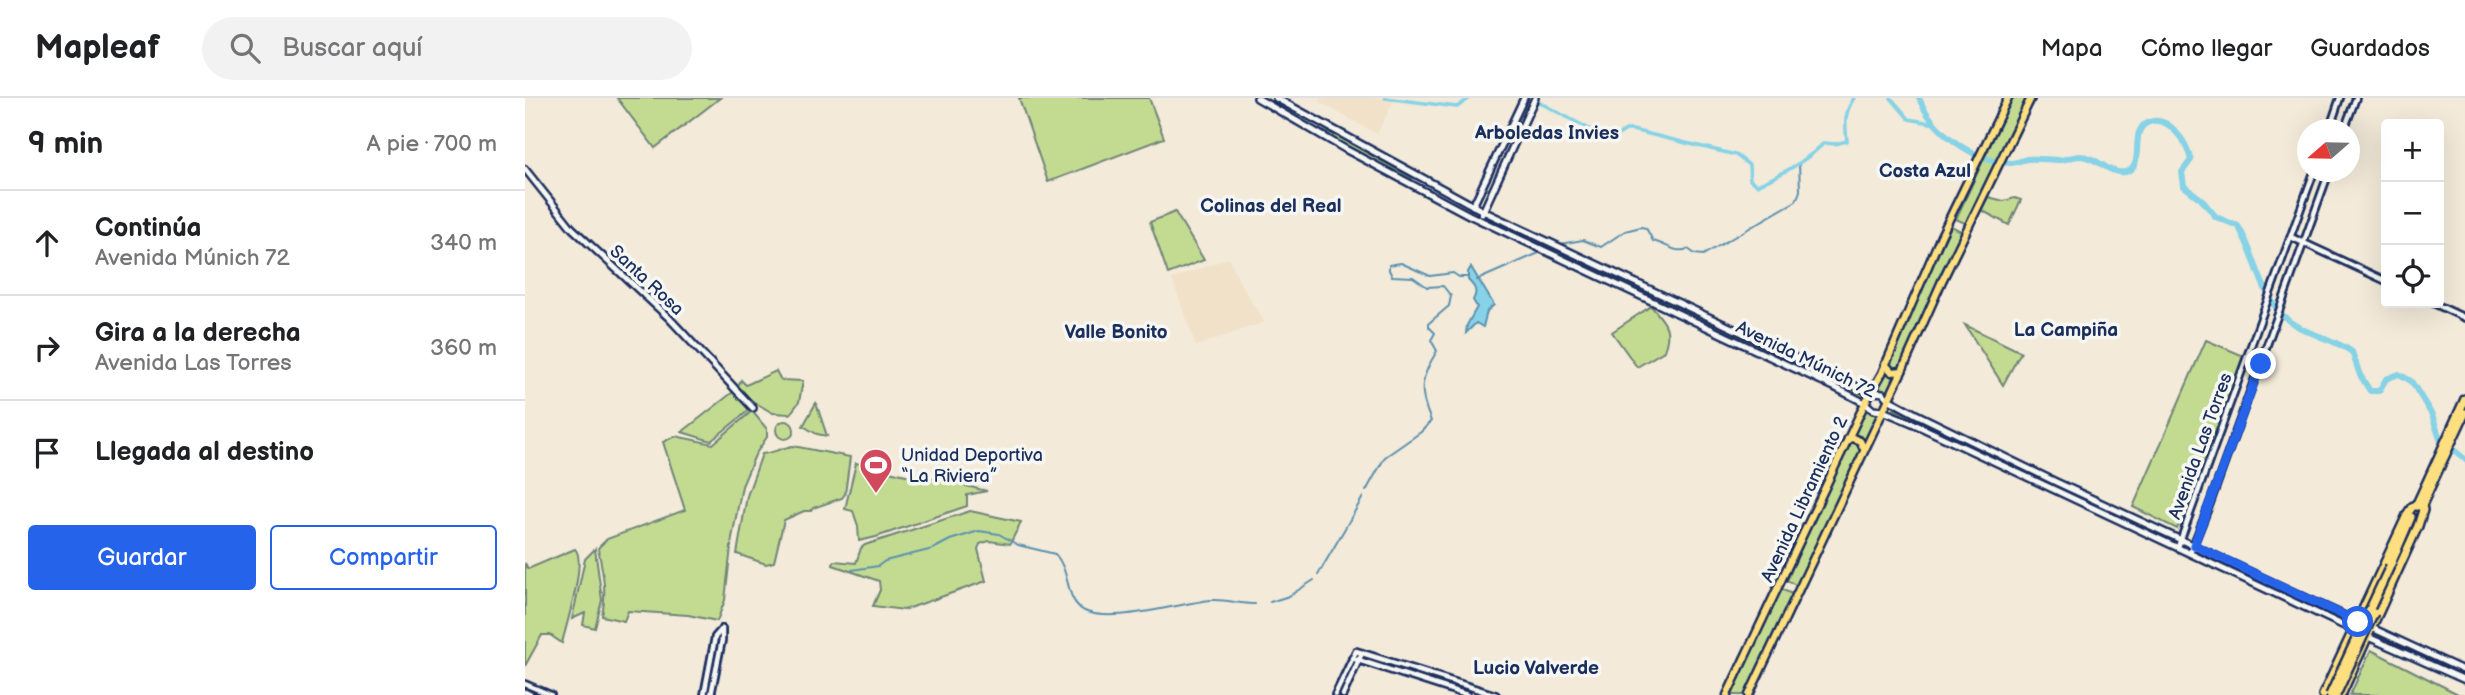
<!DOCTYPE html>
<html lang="es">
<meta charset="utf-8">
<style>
body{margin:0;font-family:"Balsamiq Sans",sans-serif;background:#f2f2f2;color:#202124}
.controls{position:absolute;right:21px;top:21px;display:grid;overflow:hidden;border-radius:7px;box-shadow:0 7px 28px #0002}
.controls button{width:63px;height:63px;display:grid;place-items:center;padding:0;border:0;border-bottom:2px solid #e0e0e0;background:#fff;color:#202124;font:35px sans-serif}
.compass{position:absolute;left:1772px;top:21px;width:63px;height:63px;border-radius:50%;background:#fff;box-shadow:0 7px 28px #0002;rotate:250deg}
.stop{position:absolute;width:21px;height:21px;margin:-16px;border:5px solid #2563eb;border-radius:50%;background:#fff}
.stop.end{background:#2563eb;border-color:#fff;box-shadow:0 2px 7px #0008}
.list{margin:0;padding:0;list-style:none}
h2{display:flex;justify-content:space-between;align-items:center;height:91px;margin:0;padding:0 28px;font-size:30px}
h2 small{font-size:23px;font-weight:400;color:#757577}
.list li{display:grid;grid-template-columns:46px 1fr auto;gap:21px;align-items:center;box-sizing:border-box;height:105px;padding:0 28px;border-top:2px solid #e0e0e0}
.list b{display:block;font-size:26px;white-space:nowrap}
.list p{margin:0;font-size:23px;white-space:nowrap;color:#757577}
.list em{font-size:23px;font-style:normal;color:#757577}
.actions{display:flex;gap:14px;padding:21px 28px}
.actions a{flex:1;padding:16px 0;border:2px solid #2563eb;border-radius:7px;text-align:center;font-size:24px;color:#2563eb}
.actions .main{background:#2563eb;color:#fff}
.icon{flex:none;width:38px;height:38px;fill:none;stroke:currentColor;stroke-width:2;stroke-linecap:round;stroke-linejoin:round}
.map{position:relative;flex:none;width:1940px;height:597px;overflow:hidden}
header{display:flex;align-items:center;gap:42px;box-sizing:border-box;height:98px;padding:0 35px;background:#fff;border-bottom:2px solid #e0e0e0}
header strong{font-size:33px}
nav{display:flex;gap:38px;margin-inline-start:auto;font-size:24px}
.search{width:490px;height:63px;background:#f2f2f2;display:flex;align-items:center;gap:18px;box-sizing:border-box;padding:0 24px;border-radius:38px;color:#757577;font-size:26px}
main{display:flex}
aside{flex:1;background:#fff}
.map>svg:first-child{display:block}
</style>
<header>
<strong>Mapleaf</strong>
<div class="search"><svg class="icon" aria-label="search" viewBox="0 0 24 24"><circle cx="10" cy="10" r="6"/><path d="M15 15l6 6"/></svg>Buscar aquí</div>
<nav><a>Mapa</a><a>Cómo llegar</a><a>Guardados</a></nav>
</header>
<main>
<aside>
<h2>9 min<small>A pie · 700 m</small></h2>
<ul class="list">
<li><svg class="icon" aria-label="ahead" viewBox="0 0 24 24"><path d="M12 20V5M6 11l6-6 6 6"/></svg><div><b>Continúa</b><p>Avenida Múnich 72</p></div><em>340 m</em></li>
<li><svg class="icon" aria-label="right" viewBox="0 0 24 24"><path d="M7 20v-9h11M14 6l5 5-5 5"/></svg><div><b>Gira a la derecha</b><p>Avenida Las Torres</p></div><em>360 m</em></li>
<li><svg class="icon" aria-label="arrive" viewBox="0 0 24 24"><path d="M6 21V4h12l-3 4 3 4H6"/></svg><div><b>Llegada al destino</b></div></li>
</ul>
<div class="actions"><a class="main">Guardar</a><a>Compartir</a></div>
</aside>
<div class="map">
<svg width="1940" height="597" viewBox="0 0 1940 597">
<rect width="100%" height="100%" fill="#f3ead9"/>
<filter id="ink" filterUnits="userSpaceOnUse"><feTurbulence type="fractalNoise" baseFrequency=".0143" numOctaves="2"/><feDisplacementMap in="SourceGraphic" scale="14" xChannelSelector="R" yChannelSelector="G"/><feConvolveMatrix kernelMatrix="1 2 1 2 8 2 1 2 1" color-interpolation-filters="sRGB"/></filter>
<g filter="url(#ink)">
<g fill="#f1e1c8">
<path d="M796 0H870L852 36 795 4Z"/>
<path d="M704 160 715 185 739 224 671 248 647 181Z"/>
</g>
<g fill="#c3db91" stroke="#6f8578" stroke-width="2">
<path d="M92 0H195L130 50Z"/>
<path d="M494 0H624L639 40 523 84Z"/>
<path d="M1487 0H1502L1444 127 1431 121Z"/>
<path d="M795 32 812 38 887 80 885 82 872 77 792 34Z"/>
<path d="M1463 99 1479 103 1490 100 1496 102 1484 127 1456 112Z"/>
<path d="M650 114 679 162 643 176 625 124Z"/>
<path d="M958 119 984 132H992L1340 295 1339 298 1335 300 957 122Z"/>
<path d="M1426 128 1438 134 1378 269 1366 273 1363 266Z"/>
<path d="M1126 208C1141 225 1147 231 1139 253L1112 269 1087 234Z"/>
<path d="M1440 227 1496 254 1478 287Z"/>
<path d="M1681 242 1726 261 1652 431 1608 409Z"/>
<path d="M1360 271 1364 276 1374 277 1363 297 1351 290Z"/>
<path d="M251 273 256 282 278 283 274 304 265 316 248 315 222 300 212 290 216 282 221 287Z"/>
<path d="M208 294 223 309V313L186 343 157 334Z"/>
<path d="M291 305 302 338 292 336 278 328Z"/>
<path d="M1341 309 1354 317 1340 345 1328 338Z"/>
<path d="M1369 311 1496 369 1501 373 1498 376 1368 317 1366 314Z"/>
<path d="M227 313 242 331V339L230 357 217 388 207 440 200 502 192 523 163 517 103 513 99 523 77 518C82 494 78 474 73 450L82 441 160 412 138 344 150 338 188 346Z"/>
<circle cx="260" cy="332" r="9"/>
<path d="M1326 343 1332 344 1336 349V354L1274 489 1262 482 1322 346Z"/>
<path d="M268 348 325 359 320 396 317 400 288 410 286 413H279L259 422 249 464 241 466 212 456 222 398 237 356C249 355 256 350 268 348Z"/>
<path d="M331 365 385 378 386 375 462 393 442 397V408L351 439 334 443 333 428 328 413 320 411Z"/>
<path d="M1513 381 1551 396 1651 441V444L1648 445Z"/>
<path d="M445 413 496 424 485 446 464 443 455 446 453 451 461 483 379 512 348 508 355 492 354 483 308 467 309 463 331 465 336 450 340 447Z"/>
<path d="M50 451C62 462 41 528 37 545L25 537H17L0 568V465L3 471Z"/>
<path d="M70 451 77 502 70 530 58 527 60 515 47 521 60 461Z"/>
<path d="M1667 451 1738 483 1739 488 1667 455Z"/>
<path d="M1746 488 1811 518 1830 531 1743 491Z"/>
<path d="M1256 491 1269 497 1223 597H1207Z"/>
<path d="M1846 552 1935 597H1825Z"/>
</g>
<path fill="#86d2e6" stroke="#5b91b0" stroke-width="2" d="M946 169 969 207 962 213 958 229 951 225 941 235 942 227 952 209 948 202C953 193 950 189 943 182V174Z"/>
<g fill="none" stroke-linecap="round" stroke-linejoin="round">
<g stroke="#5b91b0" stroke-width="2">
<path d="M1035 146 1058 142 1076 149 1100 133 1116 129 1121 130 1128 143C1141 146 1150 156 1163 151L1170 156 1178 157 1271 103 1275 93 1274 65"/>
<path d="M952 182 1014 155"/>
<path d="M841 393 860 359 896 334 906 323C893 293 895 280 912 253L906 242 910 235 904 229V225L924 208 926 198 918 188 902 189 888 179 867 178 864 172V167L876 165 905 178 928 175 934 179H943"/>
<path d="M327 472 353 468 360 463 408 451 425 442 454 433 474 436 493 447 530 456C545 472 540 496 554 509 574 530 659 504 686 502 700 501 715 506 730 506"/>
<path d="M793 477 838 399"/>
<path d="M745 504 764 498 789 482"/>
</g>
<g stroke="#86d2e6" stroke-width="3.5">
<path d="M860 0 932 9 945 0"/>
<path d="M1006 0 1085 42 1101 32H1107L1211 57 1224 67 1225 82 1232 87C1256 77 1280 64 1299 45L1310 46 1322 43C1320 26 1319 15 1329 0"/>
<path d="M1366 0 1384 21 1411 26"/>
</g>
<path stroke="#86d2e6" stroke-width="6" d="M1394 0C1407 33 1450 65 1486 65 1491 65 1497 62 1502 61 1513 60 1523 62 1534 62 1541 62 1548 58 1555 58 1572 58 1584 77 1600 74 1624 69 1599 28 1628 23 1637 22 1645 27 1651 34 1659 42 1663 51 1666 62L1657 74 1659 88 1676 101 1691 119 1713 128C1732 158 1735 200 1764 223 1782 237 1808 240 1827 254L1835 277 1845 293H1854L1861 281 1874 276 1886 283 1893 294 1907 317 1915 341 1940 361"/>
<defs>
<g id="tertiary">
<path d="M1804 32 1815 0"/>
<path d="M1819 32 1831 0"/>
<path d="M1766 139 1861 183"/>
<path d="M1908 205 1940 220"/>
<path d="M1653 449 1789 74"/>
<path d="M1665 455 1684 408 1804 74"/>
<path d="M827 560 942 597"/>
<path d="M0 586 26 597"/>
<path d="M0 594 6 597"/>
<path d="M179 597 190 539 197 531"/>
<path d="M186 597 197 542V531"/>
<path d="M810 597 831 553 971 597"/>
<path d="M818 597 837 555"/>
</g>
<g id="secondary">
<path d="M732 0 820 51 944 117 1311 290 1340 305 1348 312 1358 313 1387 325 1830 533"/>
<path d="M751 0 958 113 1341 293 1358 295 1363 301 1391 316 1531 384 1833 524"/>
<path d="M0 71 47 130 144 220 228 310"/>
<path d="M948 108 999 0"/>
<path d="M957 116 1010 0"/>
<path d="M1847 530 1940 573"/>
<path d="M1843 539 1940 582"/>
</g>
<g id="primary">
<path d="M1360 266 1367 274 1377 273"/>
<path d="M1323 341 1328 340 1335 343 1339 351"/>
<path d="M1202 597 1340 305 1357 275 1416 138 1483 0"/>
<path d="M1224 597 1377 273 1417 183 1506 0"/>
</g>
<g id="trunk">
<path d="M1891 408 1940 301"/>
<path d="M1896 409 1940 315"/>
<path d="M1865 468 1886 419"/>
<path d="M1798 597 1883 415 1887 409 1891 406"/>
<path d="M1816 597 1893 428 1898 412 1897 407"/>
</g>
</defs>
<use href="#tertiary" stroke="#1b2f5e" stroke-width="10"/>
<use href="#secondary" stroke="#1b2f5e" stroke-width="10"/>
<use href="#primary" stroke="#1b2f5e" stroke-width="11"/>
<use href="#trunk" stroke="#1b2f5e" stroke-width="12"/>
<use href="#tertiary" stroke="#f6f6f2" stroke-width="4.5"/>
<use href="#secondary" stroke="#f6f6f2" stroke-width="5"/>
<use href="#primary" stroke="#fedf80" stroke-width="6"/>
<use href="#trunk" stroke="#fedf80" stroke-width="7"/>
<defs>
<g id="trunk-bridge">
<path d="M1805 597 1865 468"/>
<path d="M1811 597 1849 515"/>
</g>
</defs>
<use href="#trunk-bridge" stroke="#1b2f5e" stroke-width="12" stroke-linecap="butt"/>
<use href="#trunk-bridge" stroke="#fedf80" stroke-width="7"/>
</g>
</g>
<g fill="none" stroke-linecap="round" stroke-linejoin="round" filter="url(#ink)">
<path stroke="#2563eb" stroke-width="9" d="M1736 266 1669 447 1833 524"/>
</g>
<defs>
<symbol id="stadium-pin" viewBox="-11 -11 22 30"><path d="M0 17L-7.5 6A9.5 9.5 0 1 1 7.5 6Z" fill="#d1495b" stroke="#f6f6f2"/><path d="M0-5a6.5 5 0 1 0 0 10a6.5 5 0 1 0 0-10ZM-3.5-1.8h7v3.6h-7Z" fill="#fff"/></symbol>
</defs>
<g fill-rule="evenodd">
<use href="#stadium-pin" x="332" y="348" width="38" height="52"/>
</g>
<g text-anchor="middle" stroke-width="7" stroke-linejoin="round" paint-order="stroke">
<g font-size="18" fill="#1b2f5e" stroke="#f6f6f2">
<text transform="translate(122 182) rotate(43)" y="6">Santa Rosa</text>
<text transform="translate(1281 261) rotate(26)" y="6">Avenida Múnich 72</text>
<text transform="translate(1675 348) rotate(-70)" y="6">Avenida Las Torres</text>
<text transform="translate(1279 401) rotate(-65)" y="6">Avenida Libramiento 2</text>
</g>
<g font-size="18" fill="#1b2f5e" stroke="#f6f6f2" text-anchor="start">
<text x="376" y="363">Unidad Deportiva<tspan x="376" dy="21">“La Riviera”</tspan></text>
</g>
<g font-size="19" font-weight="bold" fill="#1b2f5e" stroke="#f6f6f2">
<text x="1022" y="41">Arboledas Invies</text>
<text x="1400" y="79">Costa Azul</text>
<text x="746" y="114">Colinas del Real</text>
<text x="1541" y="238">La Campiña</text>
<text x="591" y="240">Valle Bonito</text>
<text x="1011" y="576">Lucio Valverde</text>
</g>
</g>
</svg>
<div class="controls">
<button>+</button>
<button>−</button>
<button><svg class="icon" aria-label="locate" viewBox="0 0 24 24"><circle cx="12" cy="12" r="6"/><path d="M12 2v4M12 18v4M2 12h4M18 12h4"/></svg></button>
</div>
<svg class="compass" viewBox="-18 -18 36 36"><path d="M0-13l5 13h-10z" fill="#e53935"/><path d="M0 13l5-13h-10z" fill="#757577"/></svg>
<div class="stop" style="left:1833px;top:524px"></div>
<div class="stop end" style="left:1736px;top:266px"></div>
</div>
</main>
